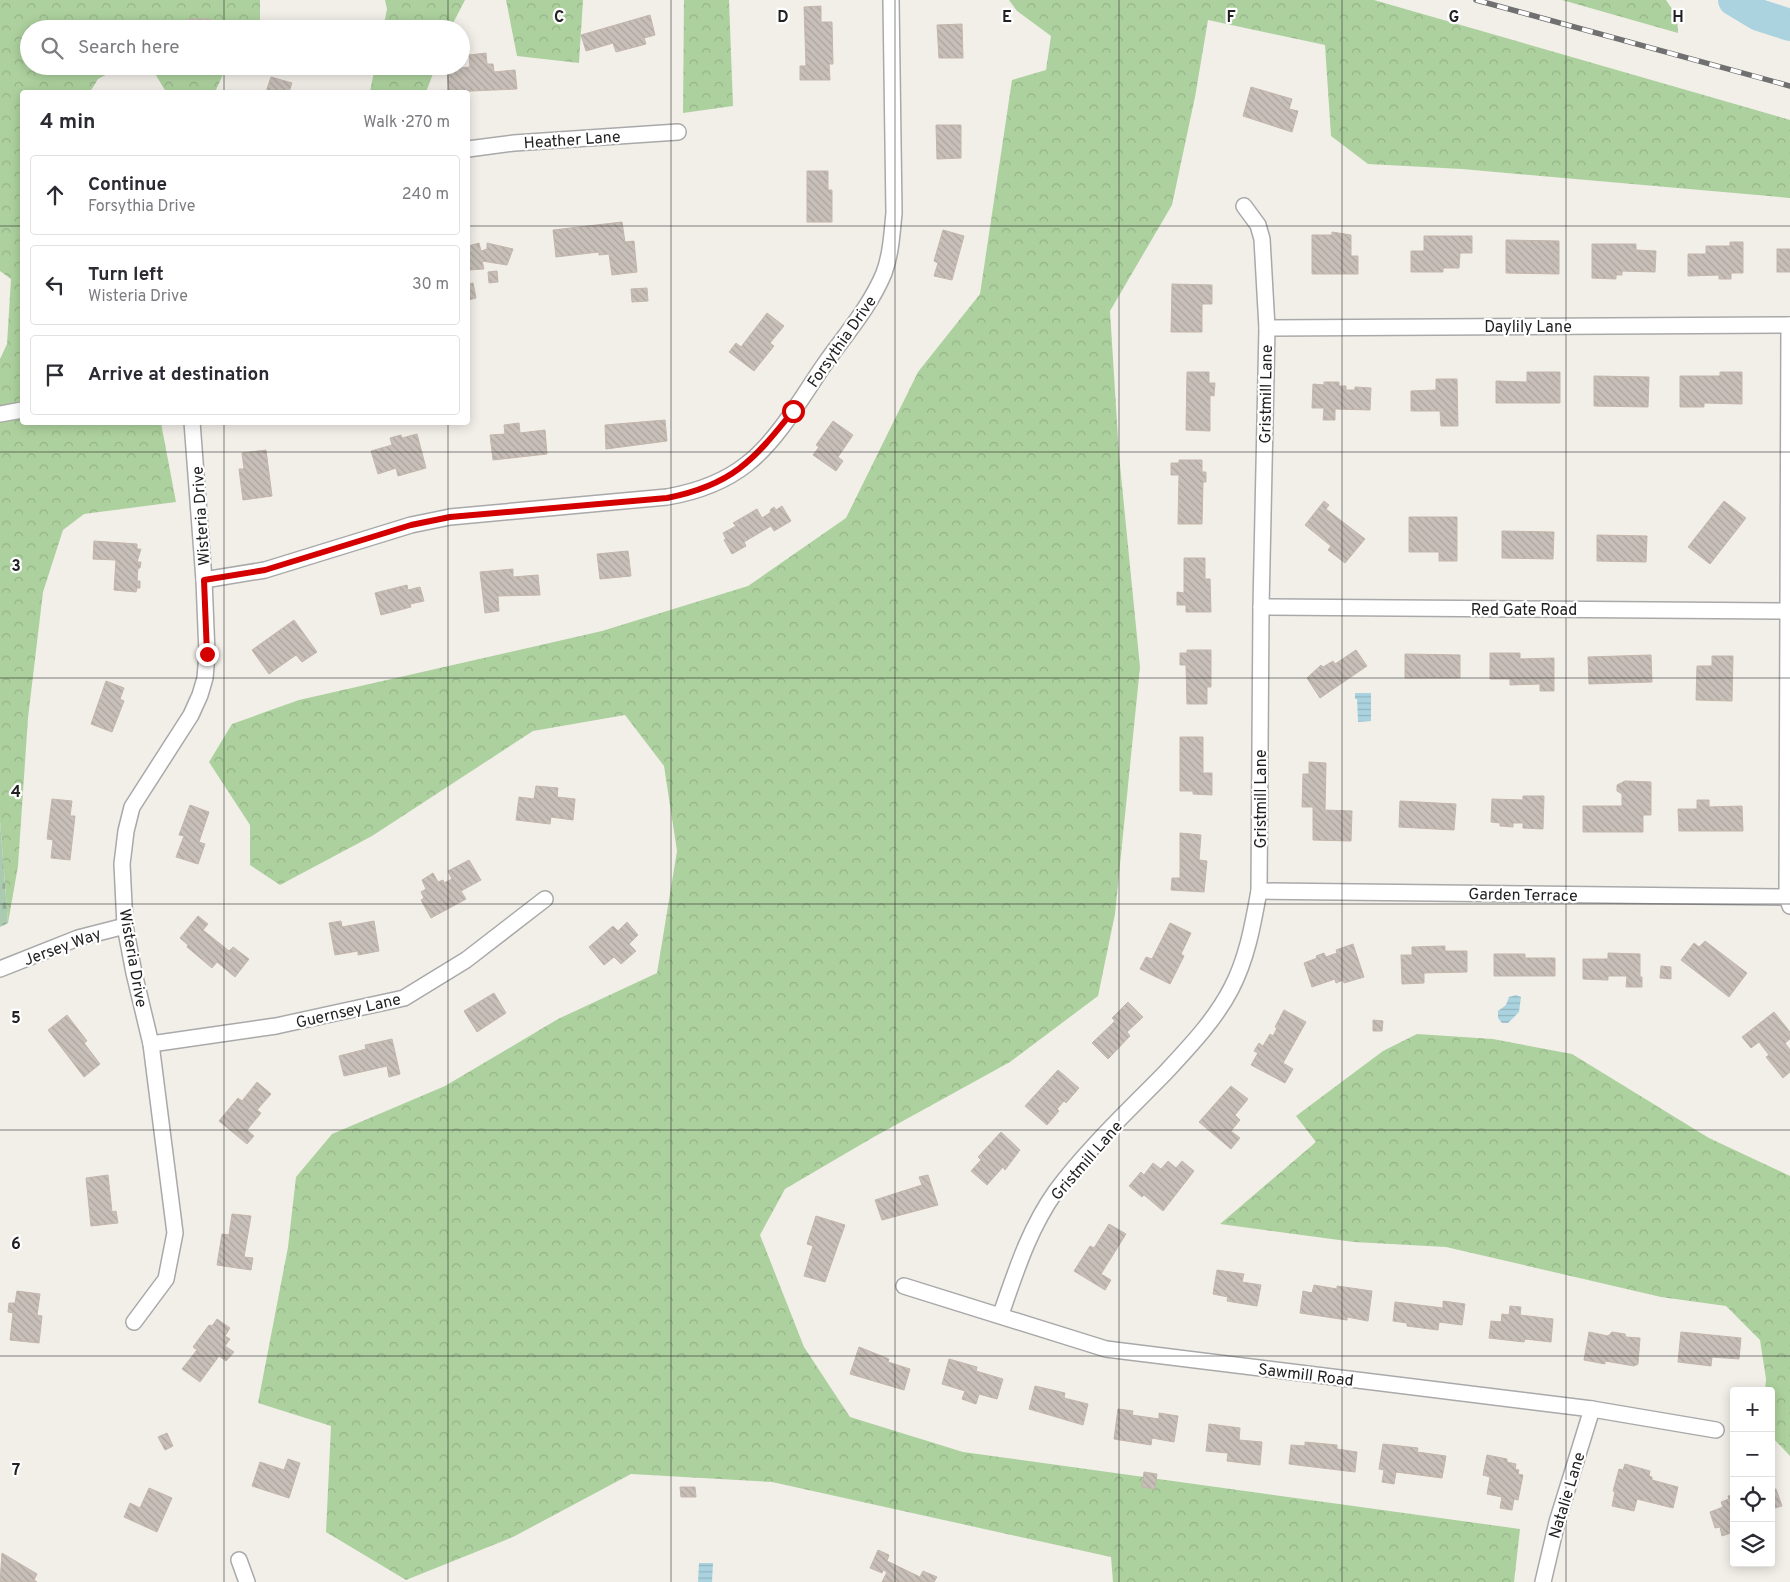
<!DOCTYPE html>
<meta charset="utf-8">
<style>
body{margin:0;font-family:Overpass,sans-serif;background:#f2f2f3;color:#2b2b33}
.controls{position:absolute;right:15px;bottom:15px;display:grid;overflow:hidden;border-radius:5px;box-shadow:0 2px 12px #0003}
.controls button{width:45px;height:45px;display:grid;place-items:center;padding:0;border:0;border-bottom:1px solid #e1e1e2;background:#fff;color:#2b2b33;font:25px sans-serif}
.stop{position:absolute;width:15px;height:15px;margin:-11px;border:4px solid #d40000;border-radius:50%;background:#fff}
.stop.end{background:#d40000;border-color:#fff;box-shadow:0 1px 5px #0008}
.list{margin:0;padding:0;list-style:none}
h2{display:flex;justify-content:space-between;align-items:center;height:65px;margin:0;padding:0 20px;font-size:21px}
h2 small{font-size:16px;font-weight:400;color:#7c7c81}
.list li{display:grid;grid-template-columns:32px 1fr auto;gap:15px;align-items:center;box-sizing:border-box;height:80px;margin:0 10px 10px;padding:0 10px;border:1px solid #e1e1e2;border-radius:5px}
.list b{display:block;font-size:19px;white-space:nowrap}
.list p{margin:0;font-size:16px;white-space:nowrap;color:#7c7c81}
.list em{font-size:16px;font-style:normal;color:#7c7c81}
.icon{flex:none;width:28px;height:28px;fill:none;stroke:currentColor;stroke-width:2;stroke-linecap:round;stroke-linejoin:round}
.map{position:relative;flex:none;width:1790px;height:1582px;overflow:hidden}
.search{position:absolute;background:#fff;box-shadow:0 2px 12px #0003;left:20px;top:20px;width:450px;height:55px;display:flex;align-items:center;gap:12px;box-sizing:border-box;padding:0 18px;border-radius:28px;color:#7c7c81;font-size:19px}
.panel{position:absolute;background:#fff;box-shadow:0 2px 12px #0003;left:20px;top:90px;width:450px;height:335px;border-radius:5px}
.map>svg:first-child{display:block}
</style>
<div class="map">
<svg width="1790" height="1582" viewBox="0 0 1790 1582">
<defs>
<pattern id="forest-crowns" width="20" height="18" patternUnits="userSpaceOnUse" patternTransform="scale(1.25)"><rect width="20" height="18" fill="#add19e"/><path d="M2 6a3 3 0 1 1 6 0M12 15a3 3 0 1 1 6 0" fill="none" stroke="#95b388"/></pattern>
<pattern id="cemetery-stones" width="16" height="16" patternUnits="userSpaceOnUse" patternTransform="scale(1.25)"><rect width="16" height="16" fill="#aacbaf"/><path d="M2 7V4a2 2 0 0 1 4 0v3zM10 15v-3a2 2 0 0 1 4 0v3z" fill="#92ae96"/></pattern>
<pattern id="water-rules" width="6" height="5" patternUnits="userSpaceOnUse" patternTransform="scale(1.25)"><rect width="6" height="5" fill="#aad3df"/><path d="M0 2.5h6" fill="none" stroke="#92b5bf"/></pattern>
<pattern id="building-back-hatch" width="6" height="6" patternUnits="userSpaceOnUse" patternTransform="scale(1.25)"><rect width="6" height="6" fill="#c7bfb8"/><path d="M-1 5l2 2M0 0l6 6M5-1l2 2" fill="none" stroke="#aba49e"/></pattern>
</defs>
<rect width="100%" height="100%" fill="#f2efe9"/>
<g fill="url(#forest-crowns)">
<path d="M0 0H260V29H29V66H123L98 79 90 92H22V422L161 423 176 502 84 514 63 530 43 592 28 718 18 866 8 923 0 821V359L7 344 11 279 0 271Z"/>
<path d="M385 0H465L450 29H383L387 9Z"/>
<path d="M506 0H583L579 63 517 56Z"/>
<path d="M684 0H729L733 106 683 113Z"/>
<path d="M1009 0H1374L1790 120V198L1462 169 1368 164 1331 136 1325 45 1208 20 1195 97 1172 205 1110 311 1119 455 1140 667 1115 914 1098 996 1010 1062 872 1138 785 1189 760 1235 804 1347 850 1417 963 1452 1520 1529 1514 1582H1113L1111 1557 772 1482 631 1474 513 1537 406 1580 326 1532 331 1426 258 1403 288 1247 296 1177 332 1134 445 1086 558 1019 657 973 677 851 664 766 625 715 533 731 372 836 280 885 250 865V825L209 762 232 724 299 700 602 631 748 586 846 518 918 372 980 294 1012 80 1046 70 1051 36 1017 11Z"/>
<path d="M1562 0H1666L1677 16 1678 33Z"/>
<path d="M144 66H227L215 92H166L154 72Z"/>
<path d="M375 66H436L426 92H370Z"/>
<path d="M1417 1034 1493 1039 1572 1054 1709 1138 1790 1176V1456L1771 1436V1391H1765L1766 1379 1760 1340 1726 1306 1661 1297 1446 1247 1354 1242 1220 1224 1316 1142 1296 1116 1383 1051Z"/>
</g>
<path fill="url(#cemetery-stones)" d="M0 821 8 923 0 927Z"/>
<g fill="url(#water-rules)">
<path d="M1355 693H1371V721L1358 722 1357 699H1355Z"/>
<path d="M1516 995 1521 997 1519 1012 1508 1023H1502L1498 1018V1011L1506 1005 1509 997Z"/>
<path d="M699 1563H713L712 1582H698Z"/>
</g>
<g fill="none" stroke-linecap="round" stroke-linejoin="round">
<path stroke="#aad3df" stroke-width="32" d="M1734 0 1759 15 1790 25"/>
</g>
<g fill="url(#building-back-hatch)" stroke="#c4b6ab">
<path d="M821 6V22H832L833 64H829L830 80H800V66H806L804 7Z"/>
<path d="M650 15 655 35 644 38 646 44 616 52 613 43 586 51 581 35Z"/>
<path d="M188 19H211L212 29H189Z"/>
<path d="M962 24 963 58H939L937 25Z"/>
<path d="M486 53 487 64H493L494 72 515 70 517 89 449 92 447 69 470 67 469 55Z"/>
<path d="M271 77 292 83 289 92H266Z"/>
<path d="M1251 87 1292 99 1289 109 1298 111 1292 132 1243 116Z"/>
<path d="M936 125H961V158L937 159Z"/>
<path d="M807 171H828V190H832V222H807Z"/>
<path d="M622 222 625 242 634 241 637 272 612 275 609 254 599 255V252L556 257 553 230Z"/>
<path d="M943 230 964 236 952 280 934 276 938 263 934 261Z"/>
<path d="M1332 232 1351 235V256H1358V274H1312V235H1332Z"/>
<path d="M1424 236H1472V253H1460L1459 268H1443V272H1411V251H1424Z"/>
<path d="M1506 240 1559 241V274L1506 273Z"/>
<path d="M1730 242H1743V273H1731V279H1719V275L1688 276V254H1706V246H1730Z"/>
<path d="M479 243 481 251 487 249V243L513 249 507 265 482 261 484 269 468 270V246Z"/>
<path d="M1592 244H1636V250L1656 251 1655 272 1622 271V275H1616V279L1592 278Z"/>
<rect x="1777" y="249" width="13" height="23"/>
<path d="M497 271 498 282 489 283 488 272Z"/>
<path d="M473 283 476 298 468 300V284Z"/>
<path d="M1172 284 1212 285V304H1202V332H1171Z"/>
<path d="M647 288 648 301 632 302 631 289Z"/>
<path d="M767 313 784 326 770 343 774 346 754 371 729 352 736 343 741 347Z"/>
<path d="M1187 372H1209V383H1215L1214 396 1210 395V431L1186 430Z"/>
<path d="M1527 372H1560V403H1496V381L1527 382Z"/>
<path d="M1720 372H1742V404L1704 403V407H1680V376H1720Z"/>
<path d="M1594 376 1649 377 1648 407 1594 406Z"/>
<path d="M1436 379H1457L1458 426H1441L1440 411H1411V391L1436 390Z"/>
<path d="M1324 382H1339V386H1346V390H1355V387L1371 388 1370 410 1335 409V420H1323L1324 408H1312L1313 384 1324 385Z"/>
<path d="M665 420 667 441 606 449 605 425Z"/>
<path d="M833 421 853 435 838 457 843 461 836 471 813 455 819 447 816 445Z"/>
<path d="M519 423 520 433 545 430 547 454 493 460 490 435 505 434 504 425Z"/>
<path d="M417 434 426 468 398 476 396 468 378 474 371 451 392 445 390 438 401 435 402 438Z"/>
<path d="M266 450 272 496 243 500 239 469H244L242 453Z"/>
<path d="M1179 460H1202V472H1206V482H1203L1202 524H1178L1179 475H1171V463H1179Z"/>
<path d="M1324 501 1329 505 1326 509 1365 539 1345 563 1328 550 1331 546 1305 525Z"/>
<path d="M1724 501 1746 518 1710 564 1688 547Z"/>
<path d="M782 506 791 521 774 531 771 526 744 542 746 546 732 554 724 540 726 539 723 533 736 526 733 523 757 509 762 518 771 512 770 510 774 507 776 510Z"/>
<path d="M1409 517H1457V561H1439V552H1409Z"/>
<path d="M1502 531 1554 532 1553 559 1502 558Z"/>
<path d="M1597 535 1647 536 1646 562 1597 561Z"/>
<path d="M94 541 137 544V549H141L137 562H141L140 568H138L137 581H140V588H137L136 592 114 590 116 560 93 559Z"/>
<path d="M628 551 631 576 600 579 597 554Z"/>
<path d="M1184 558H1205V579H1210L1211 612H1186V605H1177V592L1184 593Z"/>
<path d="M513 569V577L538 575 540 595 498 596 499 611 485 613 480 572Z"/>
<path d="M407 585 408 590 420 587 424 601 410 604 411 607 381 615 375 593Z"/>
<path d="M294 620 317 652 302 662 296 655 269 674 252 650Z"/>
<path d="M1187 650H1211V687H1207V704H1187L1186 665H1180V653H1187Z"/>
<path d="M1356 650 1367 666 1320 698 1307 678 1321 665 1323 667 1333 661 1335 664Z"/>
<path d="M1490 653H1520V659L1554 658V691H1540V684L1510 685V679H1490Z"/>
<path d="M1405 654 1460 655V678H1405Z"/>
<path d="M1651 655 1652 682 1589 684 1588 657Z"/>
<path d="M1712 656H1733L1732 701 1696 700 1697 666H1712Z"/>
<path d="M106 681 124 688 120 699 124 701 112 732 91 724Z"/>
<path d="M1180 737H1203V773H1212V795L1193 794V791H1180Z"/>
<path d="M1309 762 1326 763 1325 810 1352 811 1351 841 1313 840V807H1302L1303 774H1309Z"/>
<path d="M1625 781 1651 782V815H1643V832H1583V806H1622V794L1617 791V785Z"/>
<path d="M536 786 558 788 557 797 575 799 573 820 551 817 550 824 516 820 519 797 534 799Z"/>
<path d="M1523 796H1544L1543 829 1523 828V823H1513V827L1500 826V823L1491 822 1492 799 1523 800Z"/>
<path d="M52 799 72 801 70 816H75L70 860 51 858 53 840 47 839Z"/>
<path d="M1697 800H1709V807L1742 806 1743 831H1679L1678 809H1697Z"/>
<path d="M1400 801 1456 804 1454 830 1399 827Z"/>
<path d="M190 805 209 812 199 842 205 844 198 864 176 857 184 836 179 835Z"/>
<path d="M1180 833 1201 835 1199 860 1207 861 1204 892 1171 890 1172 878H1180Z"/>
<path d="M469 860 481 880 461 891 466 899 431 918 421 900 424 898 421 892 426 889 422 880 433 873 438 882 443 880 444 883 452 879 448 871Z"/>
<path d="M198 916 208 924 203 930 229 951 233 947 249 959 235 977 217 962 212 968 187 947 188 945 180 938Z"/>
<path d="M341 921 342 927 374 921 379 951 358 955V951L335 955 329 923Z"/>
<path d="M627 922 638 935 629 944 636 951 621 964 614 957 604 965 589 947 613 926 618 931Z"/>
<path d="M1170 923 1191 933 1181 954 1184 956 1170 984 1140 969 1146 957 1152 959Z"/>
<path d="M1705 941 1747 973 1729 997 1681 960 1694 943 1699 947Z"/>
<path d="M1353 944 1364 977 1344 983 1343 980 1336 983 1335 979 1312 987 1304 963 1317 958 1316 956 1324 953 1326 957 1337 953 1336 950Z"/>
<path d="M1445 946V951H1467V972L1424 973V983L1402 984 1401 955H1412V947Z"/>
<path d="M1608 953 1640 954V977H1642V987H1626L1627 976H1608V980L1583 979V959H1608Z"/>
<path d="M1494 954H1525V958H1555V976H1494Z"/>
<path d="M1661 966 1671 967V979L1660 978Z"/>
<path d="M494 993 506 1013 477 1032 464 1011Z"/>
<path d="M1128 1002 1143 1017 1127 1032 1130 1036 1108 1059 1092 1043 1115 1021 1112 1018Z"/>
<path d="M1284 1010 1306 1022 1283 1063 1293 1069 1285 1083 1251 1065 1258 1053 1254 1051 1259 1043 1263 1046 1270 1034 1273 1036 1277 1028 1275 1027Z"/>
<path d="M1774 1012 1790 1032V1039L1785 1043 1790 1050V1072L1783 1078 1766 1057 1769 1055 1759 1042 1751 1048 1742 1037Z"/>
<path d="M67 1015 87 1041 84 1043 100 1064 84 1077 48 1030Z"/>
<path d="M1373 1020 1383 1021 1382 1031H1373Z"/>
<path d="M392 1039 400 1074 389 1077 387 1066 344 1076 339 1056 366 1049 365 1045Z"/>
<path d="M1058 1070 1079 1088 1066 1103 1064 1101 1057 1109 1059 1111 1047 1125 1025 1106Z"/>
<path d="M257 1082 271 1094 257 1110 261 1113 247 1130 254 1136 247 1144 219 1121 238 1098 242 1101Z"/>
<path d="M1231 1086 1248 1099 1235 1115 1240 1120 1231 1131 1240 1138 1231 1149 1199 1122Z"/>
<path d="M1001 1132 1020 1150 1005 1170 1003 1167 987 1185 971 1171 981 1160 978 1157Z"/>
<path d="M1168 1161 1176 1168 1182 1161 1194 1171 1163 1211 1144 1195 1142 1197 1129 1186 1141 1172 1144 1175 1153 1163 1161 1169Z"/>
<path d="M108 1175 112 1212 116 1211 118 1223 91 1226 86 1178Z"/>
<path d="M928 1175 938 1205 882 1220 875 1200 922 1185 919 1177Z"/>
<path d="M232 1214 251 1216 244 1257 253 1258 251 1270 217 1265 222 1234 229 1235Z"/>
<path d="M816 1216 845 1225 825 1282 804 1276 813 1246 807 1244Z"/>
<path d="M1109 1224 1126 1234 1101 1274 1111 1280 1105 1290 1074 1271 1090 1246 1094 1248Z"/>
<path d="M1217 1270 1244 1274 1242 1282 1261 1285 1257 1306 1227 1301 1228 1297 1213 1294Z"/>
<path d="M1314 1285 1337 1289V1286L1372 1291 1368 1321 1347 1317V1320L1300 1313 1303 1291 1312 1293Z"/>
<path d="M17 1291 40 1294 37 1315 42 1316 39 1343 10 1340 13 1313 8 1312 9 1303H15Z"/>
<path d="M1443 1301 1465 1304 1462 1325 1439 1322 1438 1330 1407 1326V1323L1393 1321 1395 1302 1443 1308Z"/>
<path d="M1510 1306 1521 1307 1520 1315 1553 1319 1551 1342 1525 1339 1524 1342 1489 1338 1491 1321 1501 1322 1502 1314 1509 1315Z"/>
<path d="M217 1319 230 1328 225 1336 230 1339 225 1346 234 1352 226 1361 219 1356 200 1382 182 1369 197 1350 193 1347 209 1325 212 1326Z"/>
<path d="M1589 1332 1608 1336 1612 1332 1625 1334 1626 1337 1640 1338 1638 1364 1634 1366 1605 1361V1364L1584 1360Z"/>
<path d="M1681 1332 1741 1338 1739 1359 1712 1357 1711 1366 1678 1362Z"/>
<path d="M859 1347 889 1359 888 1362 910 1369 904 1390 850 1374Z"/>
<path d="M949 1359 977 1367 976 1371 1003 1379 997 1399 979 1394 976 1404 962 1399 965 1391 942 1384Z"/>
<path d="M1035 1386 1065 1393 1064 1398 1088 1404 1083 1425 1029 1409Z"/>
<path d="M1118 1409 1133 1411 1132 1415 1159 1419V1413L1178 1416 1174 1442 1152 1438 1151 1445 1114 1439Z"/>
<path d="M1209 1424 1240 1428 1239 1440 1262 1442 1260 1465 1227 1461 1228 1453 1206 1451Z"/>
<path d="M167 1433 173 1446 165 1450 158 1437Z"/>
<path d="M1305 1442 1337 1445V1449L1357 1452 1355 1472 1289 1464 1291 1445 1305 1446Z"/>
<path d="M1383 1444 1418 1448 1417 1452 1446 1456 1442 1478 1396 1472 1394 1484 1382 1482 1384 1470 1379 1469Z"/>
<path d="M1487 1455 1507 1459V1462L1516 1464 1515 1469 1519 1470 1518 1474 1523 1475 1518 1500 1514 1499 1512 1510 1500 1508 1502 1497 1487 1494 1490 1477 1483 1475Z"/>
<path d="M288 1459 300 1463 289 1498 252 1486 260 1462 284 1470Z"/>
<path d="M1625 1464 1650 1471 1649 1476 1652 1477V1480L1678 1487 1673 1508 1637 1499 1634 1511 1612 1506 1615 1492 1613 1491 1619 1469 1623 1470Z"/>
<path d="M1144 1472 1157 1474 1155 1489 1142 1487Z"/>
<path d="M680 1487H695L696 1497H681Z"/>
<path d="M149 1488 172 1498 157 1532 124 1517 130 1503 140 1508Z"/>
<path d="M1776 1489 1782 1506 1771 1509V1490Z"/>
<path d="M1734 1495V1532L1722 1536 1720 1527 1715 1528 1710 1512 1723 1507 1721 1502 1729 1499 1728 1496Z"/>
<path d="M878 1550 889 1555 887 1561 920 1577 923 1571 937 1577 934 1582H882L887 1572 883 1570 882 1573 870 1568Z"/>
<path d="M2 1553 37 1574 34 1580 37 1582H0Z"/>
</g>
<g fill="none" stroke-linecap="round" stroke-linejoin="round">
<defs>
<g id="minor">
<path d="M468 149 514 143 678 132"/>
<path d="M1789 325 1787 897 1790 906"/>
<path d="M1267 328 1790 325"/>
<path d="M0 414 22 410"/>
<path d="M204 580 265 570 411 525 450 517 667 497C696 492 723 483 747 464 778 440 802 397 824 365 845 335 870 307 884 273 891 254 892 233 894 213L891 0"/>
<path d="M1261 607 1787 611"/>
<path d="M1259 891 1787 897"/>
<path d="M0 969 78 938 125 926"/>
<path d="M151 1044 276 1026 404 998 466 960 545 899"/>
<path d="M904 1286 1106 1349 1592 1409 1716 1430"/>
<path d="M1001 1314C1016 1271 1029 1229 1056 1191 1088 1148 1129 1110 1166 1072 1190 1046 1215 1020 1231 989 1247 959 1253 924 1259 891L1261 607 1267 328 1262 239 1258 225 1244 206"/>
<path d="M134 1322 166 1279 175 1233 151 1044 134 973 125 926 122 864 126 831 132 807 191 715 200 695 205 678 207 654 204 580 192 422"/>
<path d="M239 1560 247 1582"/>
<path d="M1543 1582 1557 1522 1592 1409"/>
</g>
</defs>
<use href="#minor" stroke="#a9a9a9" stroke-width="18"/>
<use href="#minor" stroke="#fff" stroke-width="15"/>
<defs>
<path id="rail" d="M1476 0 1790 86"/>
</defs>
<use href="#rail" stroke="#707070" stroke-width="5.5"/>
<use href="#rail" stroke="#fff" stroke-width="4" stroke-dasharray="11" stroke-linecap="butt"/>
</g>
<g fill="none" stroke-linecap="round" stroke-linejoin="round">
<path stroke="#d40000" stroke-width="6" d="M207 654 204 580 265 570 411 525 450 517 667 498C732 485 753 461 793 411"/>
</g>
<path fill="none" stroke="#222" stroke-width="1" stroke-opacity="0.55" d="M224 0V29M448 0V29M671 0V1582M895 0V1582M1119 0V1582M1342 0V1582M1566 0V1582M224 66V92M448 66V92M0 226H22M468 226H1790M224 422V1582M448 422V1582M0 452H1790M0 678H1790M0 904H1790M0 1130H1790M0 1356H1790"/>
<g text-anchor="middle" stroke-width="4.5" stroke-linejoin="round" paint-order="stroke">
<g font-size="16" fill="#222" stroke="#fff">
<text transform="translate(572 139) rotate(-4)" y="6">Heather Lane</text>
<text x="1528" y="332">Daylily Lane</text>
<text transform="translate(841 341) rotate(-55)" y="6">Forsythia Drive</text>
<text transform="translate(1265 394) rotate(-89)" y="6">Gristmill Lane</text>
<text transform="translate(200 516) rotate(-94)" y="6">Wisteria Drive</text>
<text x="1524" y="615">Red Gate Road</text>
<text transform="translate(1260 799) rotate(-90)" y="6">Gristmill Lane</text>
<text transform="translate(1523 894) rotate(1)" y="6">Garden Terrace</text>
<text transform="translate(62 946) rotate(-20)" y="6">Jersey Way</text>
<text transform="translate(134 958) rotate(80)" y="6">Wisteria Drive</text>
<text transform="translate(348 1010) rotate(-13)" y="6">Guernsey Lane</text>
<text transform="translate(1086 1160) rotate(-49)" y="6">Gristmill Lane</text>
<text transform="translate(1306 1374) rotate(7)" y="6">Sawmill Road</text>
<text transform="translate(1566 1495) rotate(-73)" y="6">Natalie Lane</text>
</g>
</g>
<g font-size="16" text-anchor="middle" font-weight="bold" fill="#222" stroke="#fff" stroke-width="4.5" stroke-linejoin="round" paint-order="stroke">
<text x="559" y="22">C</text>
<text x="783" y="22">D</text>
<text x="1007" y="22">E</text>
<text x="1231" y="22">F</text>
<text x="1454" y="22">G</text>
<text x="1678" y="22">H</text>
<text x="16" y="571">3</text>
<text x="16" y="797">4</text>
<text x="16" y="1023">5</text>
<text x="16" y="1249">6</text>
<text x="16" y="1475">7</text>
</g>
</svg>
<div class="controls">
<button>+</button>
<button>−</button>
<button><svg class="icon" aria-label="locate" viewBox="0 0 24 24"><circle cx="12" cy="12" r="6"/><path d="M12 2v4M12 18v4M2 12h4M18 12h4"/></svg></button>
<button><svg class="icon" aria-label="layers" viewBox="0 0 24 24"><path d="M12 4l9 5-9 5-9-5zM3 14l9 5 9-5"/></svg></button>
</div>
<div class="stop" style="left:793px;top:411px"></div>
<div class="stop end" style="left:207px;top:654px"></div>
<div class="search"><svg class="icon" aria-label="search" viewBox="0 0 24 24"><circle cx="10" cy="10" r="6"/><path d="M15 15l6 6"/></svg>Search here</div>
<section class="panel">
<h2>4 min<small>Walk · 270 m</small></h2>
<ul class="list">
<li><svg class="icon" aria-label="ahead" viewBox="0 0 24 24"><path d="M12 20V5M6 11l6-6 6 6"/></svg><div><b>Continue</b><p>Forsythia Drive</p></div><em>240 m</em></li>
<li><svg class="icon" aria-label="left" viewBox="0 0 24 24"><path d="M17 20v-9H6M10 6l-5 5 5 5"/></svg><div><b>Turn left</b><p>Wisteria Drive</p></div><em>30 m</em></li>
<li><svg class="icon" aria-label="arrive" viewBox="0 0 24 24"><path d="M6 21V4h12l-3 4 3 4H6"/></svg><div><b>Arrive at destination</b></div></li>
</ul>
</section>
</div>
